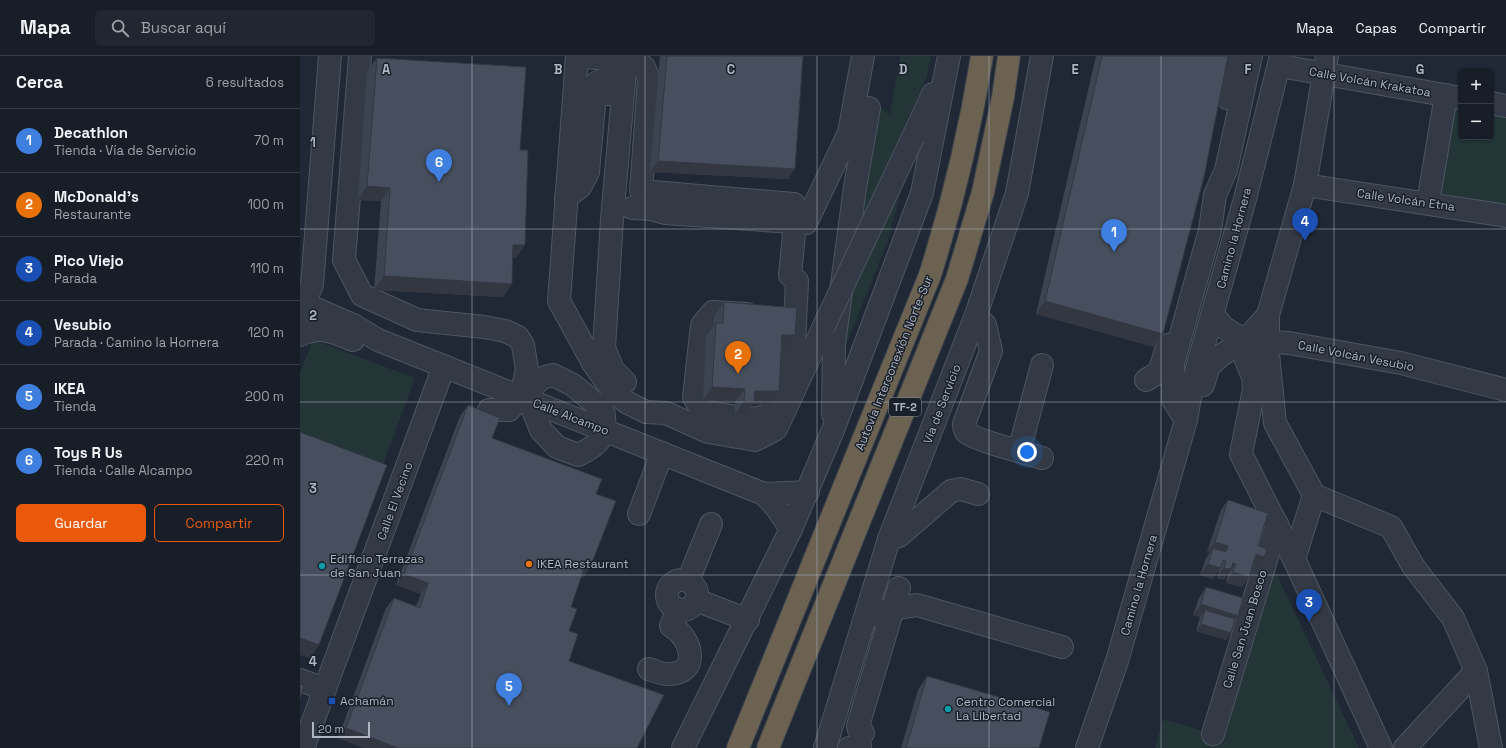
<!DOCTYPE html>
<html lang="es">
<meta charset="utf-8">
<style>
body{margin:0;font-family:"Space Grotesk",sans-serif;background:#212730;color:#f1f3f6}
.controls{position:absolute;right:12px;top:12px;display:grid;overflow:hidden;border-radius:6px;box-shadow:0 1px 3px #0004}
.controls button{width:36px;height:36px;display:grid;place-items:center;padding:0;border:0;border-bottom:1px solid #363c45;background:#181e28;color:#f1f3f6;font:20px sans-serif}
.scale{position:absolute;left:12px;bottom:10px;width:58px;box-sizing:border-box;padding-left:4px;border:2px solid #aeb5c2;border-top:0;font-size:11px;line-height:14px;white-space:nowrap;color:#aeb5c2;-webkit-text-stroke:3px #19202a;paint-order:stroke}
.you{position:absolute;left:727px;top:396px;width:14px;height:14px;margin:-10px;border:3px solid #fff;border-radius:50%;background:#1a73e8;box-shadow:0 0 0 6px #1a73e833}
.badge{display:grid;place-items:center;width:26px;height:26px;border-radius:50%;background:#ea580c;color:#fff;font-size:13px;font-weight:700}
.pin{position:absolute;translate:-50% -33px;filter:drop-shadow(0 1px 2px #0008)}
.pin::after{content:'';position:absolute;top:21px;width:14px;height:12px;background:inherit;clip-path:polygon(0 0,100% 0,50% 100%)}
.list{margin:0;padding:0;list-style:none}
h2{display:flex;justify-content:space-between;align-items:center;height:52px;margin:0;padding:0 16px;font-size:17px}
h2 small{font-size:13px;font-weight:400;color:#9fa2a8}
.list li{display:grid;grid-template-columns:26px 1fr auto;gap:12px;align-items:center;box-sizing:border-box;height:64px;padding:0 16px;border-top:1px solid #363c45}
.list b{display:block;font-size:15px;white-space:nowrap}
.list p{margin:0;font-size:13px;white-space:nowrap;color:#9fa2a8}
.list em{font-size:13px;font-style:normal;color:#9fa2a8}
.actions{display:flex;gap:8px;padding:12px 16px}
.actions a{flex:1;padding:9px 0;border:1px solid #ea580c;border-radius:6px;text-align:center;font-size:14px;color:#ea580c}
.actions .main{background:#ea580c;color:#fff}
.icon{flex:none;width:22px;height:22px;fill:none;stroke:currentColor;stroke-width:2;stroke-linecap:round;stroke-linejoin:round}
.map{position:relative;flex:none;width:1206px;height:692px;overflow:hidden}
header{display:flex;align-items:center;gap:24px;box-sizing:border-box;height:56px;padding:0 20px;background:#181e28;border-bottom:1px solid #363c45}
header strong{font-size:19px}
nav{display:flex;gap:22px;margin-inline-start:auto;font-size:14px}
.search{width:280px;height:36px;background:#212730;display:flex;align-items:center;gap:10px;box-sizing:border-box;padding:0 14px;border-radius:6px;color:#9fa2a8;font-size:15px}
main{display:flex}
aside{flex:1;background:#181e28}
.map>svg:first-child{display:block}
</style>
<header>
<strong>Mapa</strong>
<div class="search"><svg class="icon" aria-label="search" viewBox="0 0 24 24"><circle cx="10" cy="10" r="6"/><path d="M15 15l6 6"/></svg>Buscar aquí</div>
<nav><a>Mapa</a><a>Capas</a><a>Compartir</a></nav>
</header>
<main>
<aside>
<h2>Cerca<small>6 resultados</small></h2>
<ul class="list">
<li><span class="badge" style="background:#3f7fe0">1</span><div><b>Decathlon</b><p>Tienda · Vía de Servicio</p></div><em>70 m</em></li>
<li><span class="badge" style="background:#e8710a">2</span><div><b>McDonald's</b><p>Restaurante</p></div><em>100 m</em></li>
<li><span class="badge" style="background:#1a4fb4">3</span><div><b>Pico Viejo</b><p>Parada</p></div><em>110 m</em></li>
<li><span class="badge" style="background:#1a4fb4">4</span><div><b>Vesubio</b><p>Parada · Camino la Hornera</p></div><em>120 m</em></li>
<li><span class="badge" style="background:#3f7fe0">5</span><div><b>IKEA</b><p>Tienda</p></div><em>200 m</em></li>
<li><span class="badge" style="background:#3f7fe0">6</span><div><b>Toys R Us</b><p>Tienda · Calle Alcampo</p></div><em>220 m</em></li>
</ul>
<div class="actions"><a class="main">Guardar</a><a>Compartir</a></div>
</aside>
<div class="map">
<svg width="1206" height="692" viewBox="0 0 1206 692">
<rect width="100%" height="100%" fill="#202835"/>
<g fill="#233537">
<path d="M600 0H631L627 21 565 156 558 157 578 50 590 58Z"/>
<path d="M1161 48V81H1191V54L1206 57V152L1143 142 1139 134 1150 53Z"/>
<path d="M614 85 587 187 541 302 551 232Z"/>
<path d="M13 284 115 322 78 422 0 393V317Z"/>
<path d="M968 500 1059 692H855L863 663 913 678Z"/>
</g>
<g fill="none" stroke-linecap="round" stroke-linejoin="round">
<defs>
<g id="minor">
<path d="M60 0 44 204 62 239 117 264 184 271 205 275 218 281 223 289 227 313 221 341 209 354H189L184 367"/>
<path d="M277 0 259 245 293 307 312 334 326 346 346 356 366 357 408 376 455 384 476 373 523 272"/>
<path d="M277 1 335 4 344 11 349 23 341 135 494 148"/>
<path d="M980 10 1161 42"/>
<path d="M295 38 296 27 325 15 312 163 304 292 313 314 325 326"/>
<path d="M927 42 935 0"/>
<path d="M1191 47 1206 50"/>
<path d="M613 81 633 38"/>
<path d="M1005 129 1206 160"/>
<path d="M266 141 280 131 288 116 295 38H310"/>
<path d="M1128 147 1146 39"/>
<path d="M332 152 351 153 365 157 506 167 549 77 563 0"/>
<path d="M0 246 53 269 78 284 464 438 508 436"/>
<path d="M0 256 12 229 30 0"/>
<path d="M447 258 413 256 402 269 394 341 402 355 450 363 468 360 477 341 494 289 497 225 490 219 494 178"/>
<path d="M676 259 685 269 691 295 664 368C664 371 664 374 667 377 680 386 724 396 742 402"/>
<path d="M913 259 923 271 934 278 946 284 989 287 1101 307 1206 334"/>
<path d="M968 259V298L975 367 1014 439 1091 471 1113 510 1153 562 1176 615 1191 692"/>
<path d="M0 279C21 269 33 276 53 284"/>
<path d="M946 284V304L953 321 954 333 941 398 994 503 1081 692"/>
<path d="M253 319 273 329 303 354C308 379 300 389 278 399L257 391 241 374 229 344C232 329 237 322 253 319Z"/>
<path d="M846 324 859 316 868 289"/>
<path d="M903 329 909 310 920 300 946 284 968 259 1005 129 1027 0"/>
<path d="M533 358 534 288 555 131 569 52"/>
<path d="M886 364 873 344V307L910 174 915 139 926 114 951 0"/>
<path d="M719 395 742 309"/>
<path d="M464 438 476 451 491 473"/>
<path d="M339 458 362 397"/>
<path d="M589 483 599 480 651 435 661 433 678 438"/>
<path d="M994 503 1014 439"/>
<circle cx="382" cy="539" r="15"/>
<path d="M388 525 411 468"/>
<path d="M396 544 448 564"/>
<path d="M565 562 592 553 617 549 762 591"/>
<path d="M349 613C355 615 361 618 367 618 401 619 393 582 371 570L378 553"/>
<path d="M0 624 25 633"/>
<path d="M563 677 559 674 558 670 599 532"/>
<path d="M913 678 977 468"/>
<path d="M3 692 144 310"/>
<path d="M383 692 491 473 533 374 622 137 649 0"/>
<path d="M525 692 589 483 676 259 717 137 742 0"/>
<path d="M549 692 560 690"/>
<path d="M787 692 817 605 886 364 892 330 945 143 981 0"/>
<path d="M1105 692 1176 615"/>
</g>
<g id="highway">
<path d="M438 692 630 219C653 146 670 75 682 0"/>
<path d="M468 692 657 223 683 136 703 41 709 0"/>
</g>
</defs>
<use href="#minor" stroke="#4e5560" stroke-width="24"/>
<use href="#highway" stroke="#3b424d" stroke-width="24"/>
<use href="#minor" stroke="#343a45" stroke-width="22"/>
<use href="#highway" stroke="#6b6251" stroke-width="22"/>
<defs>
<path id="minor-bridge" d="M523 272 613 81"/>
</defs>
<use href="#minor-bridge" stroke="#4e5560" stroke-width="24" stroke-linecap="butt"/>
<use href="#minor-bridge" stroke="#343a45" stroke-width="22"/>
</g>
<g fill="#3d4451">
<path d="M360 0H503L488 123 350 116Z"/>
<path d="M796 0H928L854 291 736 258Z"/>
<path d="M77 2 220 94 216 202H212L203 241 74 234 81 145 58 144 67 15Z"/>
<path d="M424 246 486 292H481L470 349 453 348 445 359H435V346L403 344 406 280 414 269V260Z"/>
<path d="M168 349 192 382 296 438 283 522H281L271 551 269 575V605L337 692H64L38 682 86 552 94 542 116 550 121 538 96 529 160 360Z"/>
<path d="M928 444 958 490 957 511 952 510 949 521 942 531 926 527 928 518H927L924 524 917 522 919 516 918 515 913 523 900 519 906 502 910 497 907 496 921 454Z"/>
<path d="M906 531 934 564 931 577 926 584 896 575 900 561 893 559 899 542Z"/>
<path d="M627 620 739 692H601L618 634Z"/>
</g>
<g fill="#323742">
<path d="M358 105 495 113 488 123 350 116Z"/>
<path d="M67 130 90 132 81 145 58 144Z"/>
<path d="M213 189H225L216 202H203Z"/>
<path d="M84 220 212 228 203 241 74 234Z"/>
<path d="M745 245 863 278 854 291 736 258Z"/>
<path d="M482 279H495L486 292H472Z"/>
<path d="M412 331 445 333 435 346 403 344Z"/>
<path d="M455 335H479L470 349 453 348 445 359H435L444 345Z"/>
<path d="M915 486 928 490 921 500 913 492 910 497 907 496Z"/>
<path d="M956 498 964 501 957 511 948 508Z"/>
<path d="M933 507 936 508 928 518H927L924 524 917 522 924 512Z"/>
<path d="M908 508 920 512 913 523 900 519Z"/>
<path d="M285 510 290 512 283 522 278 520Z"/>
<path d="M933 516 949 521 942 531 926 527Z"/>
<path d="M104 518 128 527 121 538 96 529Z"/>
<path d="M901 548 938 560 930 570 905 554 900 561 893 559Z"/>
<path d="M901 568 931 577 926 584 896 575Z"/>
<path d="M0 582 19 589 10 602 0 599Z"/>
<path d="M46 672 98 692H64L38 682Z"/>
</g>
<g fill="#474f5e" stroke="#323742">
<path d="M367 0H503L495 113 358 105Z"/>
<path d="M802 0H928L904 121 863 278 745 245Z"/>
<path d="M77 2 226 11 220 94H228L225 189H213L212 228 84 220 90 132 67 130Z"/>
<path d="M424 246 497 252 495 279H482L479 335H455L454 346 444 345 445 333 412 331 416 267H423Z"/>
<path d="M168 349 200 362 192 382 302 423 296 438 316 445 290 512 285 510 271 551 277 553 269 575 278 578 269 605 364 639 337 692H98L46 672 94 542 120 552 128 527 104 518Z"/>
<path d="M0 376 87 409 19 589 0 582Z"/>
<path d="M928 444 968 457 958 490 967 493 964 501 956 498 949 521 933 516 936 508 933 507 931 513 924 512 926 505 923 504 920 512 908 508 913 492 926 496 928 490 915 486Z"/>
<path d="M906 531 943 542 938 560 901 548Z"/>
<path d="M905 554 935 563 931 577 901 568Z"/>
<path d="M627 620 750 656 739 692H606Z"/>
<path d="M0 628 4 629 0 643Z"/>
</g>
<path fill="none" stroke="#aeb5c2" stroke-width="1" stroke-opacity="0.55" d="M172 0V692M345 0V692M517 0V692M689 0V692M861 0V692M1034 0V692M0 173H1206M0 346H1206M0 519H1206"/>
<circle fill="#e8710a" stroke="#19202a" stroke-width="1.5" cx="229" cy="508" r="4"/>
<g fill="#0f9aa8" stroke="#19202a" stroke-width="1.5">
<circle cx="22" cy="510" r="4"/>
<circle cx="648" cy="653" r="4"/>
</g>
<rect fill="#1a4fb4" stroke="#19202a" stroke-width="1.5" x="28" y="641" width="8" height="8" rx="2"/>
<g text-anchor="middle" stroke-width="3" stroke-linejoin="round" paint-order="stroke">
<rect fill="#19202a" stroke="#818894" stroke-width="1" x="589" y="342" width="32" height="18" rx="3"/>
<g font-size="11" font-weight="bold" fill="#aeb5c2">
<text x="605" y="355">TF-2</text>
</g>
<g font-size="12" fill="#aeb5c2" stroke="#19202a">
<text transform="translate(1070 26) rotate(10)" y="4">Calle Volcán Krakatoa</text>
<text transform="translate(1106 144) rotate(8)" y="4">Calle Volcán Etna</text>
<text transform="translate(934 182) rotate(-75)" y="4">Camino la Hornera</text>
<text transform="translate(1056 300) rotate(11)" y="4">Calle Volcán Vesubio</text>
<text transform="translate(594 307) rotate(-68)" y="4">Autovía Interconexión Norte-Sur</text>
<text transform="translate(642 348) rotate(-69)" y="4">Vía de Servicio</text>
<text transform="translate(271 361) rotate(21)" y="4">Calle Alcampo</text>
<text transform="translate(95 445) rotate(-70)" y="4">Calle El Vecino</text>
<text transform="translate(839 529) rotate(-74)" y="4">Camino la Hornera</text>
<text transform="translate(945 573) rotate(-73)" y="4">Calle San Juan Bosco</text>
</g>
<g font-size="12" fill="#aeb5c2" stroke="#19202a" text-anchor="start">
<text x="30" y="507">Edificio Terrazas<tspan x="30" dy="14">de San Juan</tspan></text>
<text x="237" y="512">IKEA Restaurant</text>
<text x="40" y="649">Achamán</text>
<text x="656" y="650">Centro Comercial<tspan x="656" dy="14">La Libertad</tspan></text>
</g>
</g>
<g font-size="13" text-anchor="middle" font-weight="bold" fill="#aeb5c2" stroke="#19202a" stroke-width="3" stroke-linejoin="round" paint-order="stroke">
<text x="86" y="18">A</text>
<text x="258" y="18">B</text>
<text x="431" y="18">C</text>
<text x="603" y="18">D</text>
<text x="775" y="18">E</text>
<text x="948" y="18">F</text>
<text x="1120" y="18">G</text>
<text x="13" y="91">1</text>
<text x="13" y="264">2</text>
<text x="13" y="437">3</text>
<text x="13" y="610">4</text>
</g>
</svg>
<div class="controls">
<button>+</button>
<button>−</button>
</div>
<div class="scale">20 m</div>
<div class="you"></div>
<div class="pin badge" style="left:814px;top:196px;background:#3f7fe0">1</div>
<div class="pin badge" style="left:438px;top:318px;background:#e8710a">2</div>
<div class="pin badge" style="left:1009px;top:566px;background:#1a4fb4">3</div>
<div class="pin badge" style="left:1005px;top:185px;background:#1a4fb4">4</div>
<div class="pin badge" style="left:209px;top:650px;background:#3f7fe0">5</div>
<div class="pin badge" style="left:139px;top:126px;background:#3f7fe0">6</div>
</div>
</main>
